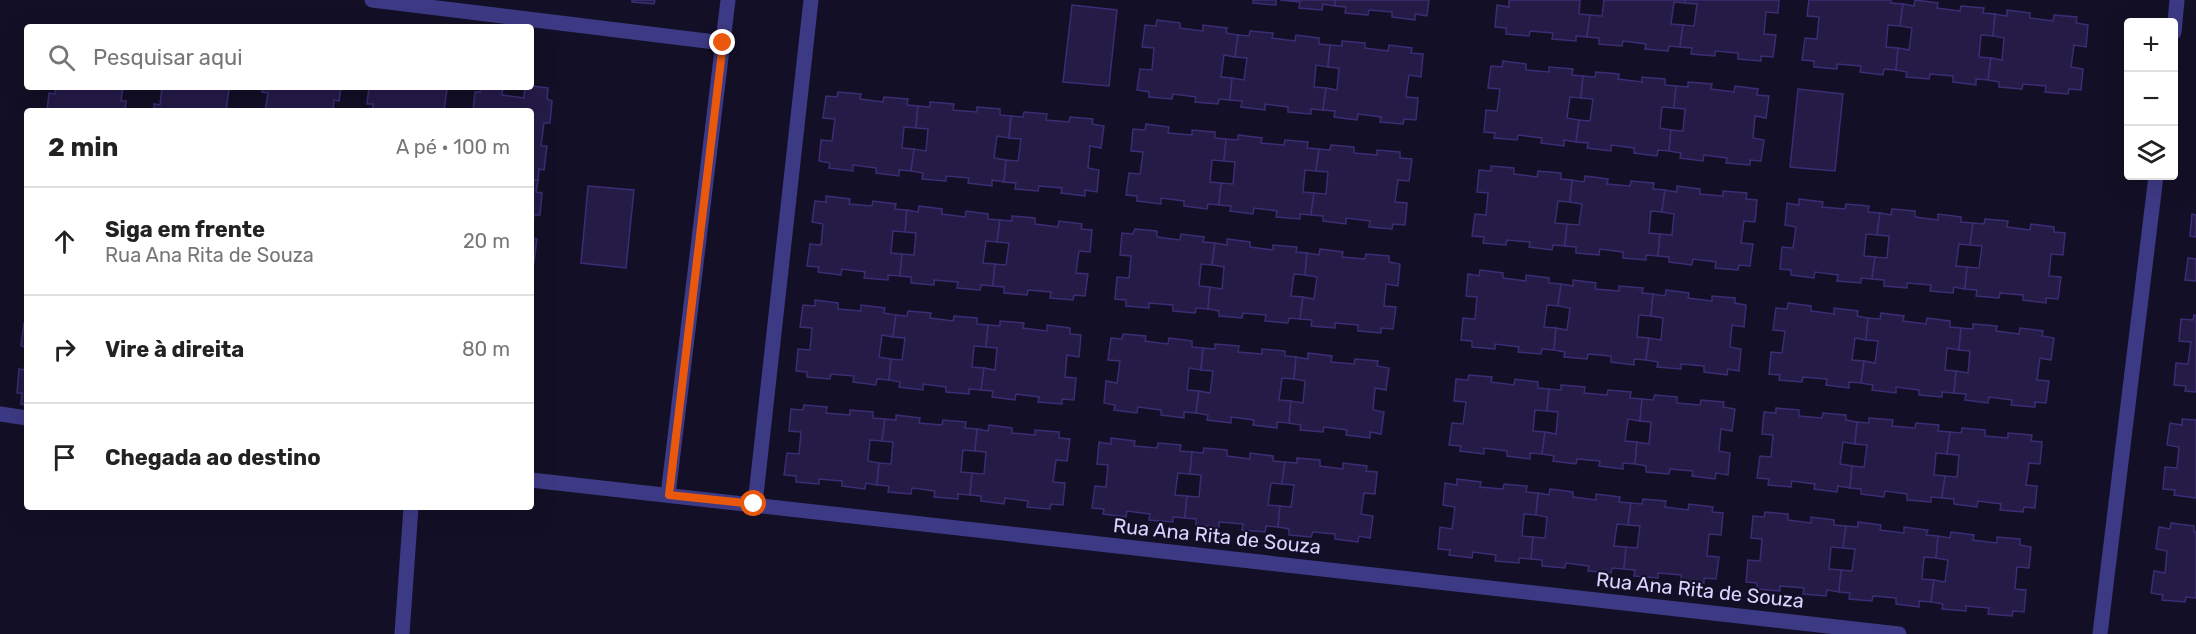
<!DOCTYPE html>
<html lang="pt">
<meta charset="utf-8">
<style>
body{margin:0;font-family:Rubik,sans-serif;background:#f6f6f6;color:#222}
.controls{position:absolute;right:18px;top:18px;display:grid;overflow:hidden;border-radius:6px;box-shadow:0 6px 24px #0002}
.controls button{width:54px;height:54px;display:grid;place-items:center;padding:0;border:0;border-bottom:2px solid #e0e0e0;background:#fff;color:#222;font:30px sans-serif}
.stop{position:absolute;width:18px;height:18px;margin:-14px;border:4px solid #ea580c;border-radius:50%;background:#fff}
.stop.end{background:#ea580c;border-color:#fff;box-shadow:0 2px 6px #0008}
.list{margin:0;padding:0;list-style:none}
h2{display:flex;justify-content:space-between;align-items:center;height:78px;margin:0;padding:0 24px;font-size:26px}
h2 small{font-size:20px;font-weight:400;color:#767676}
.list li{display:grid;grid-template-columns:39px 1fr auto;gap:18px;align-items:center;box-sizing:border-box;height:108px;padding:0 24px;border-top:2px solid #e0e0e0}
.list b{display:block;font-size:22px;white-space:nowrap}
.list p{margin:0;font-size:20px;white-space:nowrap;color:#767676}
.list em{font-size:20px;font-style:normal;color:#767676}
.icon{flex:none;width:33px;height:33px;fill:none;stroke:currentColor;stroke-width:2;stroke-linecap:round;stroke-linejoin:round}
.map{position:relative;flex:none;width:2196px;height:634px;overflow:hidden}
.search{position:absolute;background:#fff;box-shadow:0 6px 24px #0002;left:24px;top:24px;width:510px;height:66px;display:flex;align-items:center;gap:15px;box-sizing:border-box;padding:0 21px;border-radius:6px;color:#767676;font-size:22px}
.panel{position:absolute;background:#fff;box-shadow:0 6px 24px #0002;left:24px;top:108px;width:510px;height:402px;border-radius:6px}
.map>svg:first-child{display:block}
</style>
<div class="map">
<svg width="2196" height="634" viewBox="0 0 2196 634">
<rect width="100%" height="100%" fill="#130f26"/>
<g fill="#241b47" stroke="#3b2d73" stroke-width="1.5">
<path d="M632 0H655L654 4 632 2Z"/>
<path d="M1253 0H1276V5L1253 3Z"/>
<path d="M1280 0H1335V6L1323 4 1322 10 1299 8 1300 2Z"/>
<path d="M1335 0H1429L1427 16 1415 14V20L1392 17V12L1369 10 1368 15 1345 13 1346 7 1335 6Z"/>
<path d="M1509 0H1580L1579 14 1590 15 1587 37 1576 36V41L1552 39 1553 33 1530 31 1529 36 1506 34V28L1495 27 1497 5 1509 7Z"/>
<path d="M1604 0H1685V3L1674 2 1671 24 1683 25 1680 47 1669 46 1668 51 1645 49 1646 44 1623 41 1622 46 1599 44V38L1587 37 1590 15 1602 16Z"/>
<path d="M1685 0H1779L1778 13 1766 12 1764 34 1776 35 1773 57 1761 56V61L1738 59V53L1715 51V56L1691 54 1692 48 1680 47 1683 25 1694 26 1697 4 1685 3Z"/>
<path d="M1809 0H1891V3L1903 4 1900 26 1888 25 1886 47 1898 48 1896 70 1884 69 1883 75 1860 72 1861 66 1837 64V69L1814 67V61L1802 60 1805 38 1817 39 1819 17 1807 16Z"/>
<path d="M1915 0 1938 3 1937 8 1960 11 1961 6 1984 8 1983 13 1995 14 1993 36 1981 35 1979 57 1991 58 1988 80 1976 79V85L1953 82V76L1930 74 1929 79 1906 77 1907 72 1896 70 1898 48 1909 50 1912 28 1900 26 1903 4 1914 6Z"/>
<path d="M1072 5 1117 10 1109 86 1063 82Z"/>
<path d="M2007 10 2030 13V18L2053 21 2054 15 2077 17 2076 23 2088 25 2086 47 2074 45 2071 67 2083 69 2081 90 2069 89 2068 94 2045 92 2046 86 2023 84 2022 89 1999 87V82L1988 80 1991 58 2002 60 2004 38 1993 36 1995 14 2007 16Z"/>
<path d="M1157 20 1180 23V28L1203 31V25L1227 28 1226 33 1238 35 1235 57 1224 55 1221 77 1232 78 1230 100 1219 99 1218 104 1195 102 1196 97 1173 94 1172 99 1149 97V92L1137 90 1140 69 1152 70 1154 48 1142 47 1145 25 1156 26Z"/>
<path d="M1250 31 1273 33 1272 38 1295 41 1296 35 1319 38V44L1330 45 1328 67 1316 65 1314 87 1326 88 1323 110 1311 109V114L1288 112V107L1265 104V110L1241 107 1242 101 1230 100 1232 78 1244 80 1247 58 1235 57 1238 35 1249 36Z"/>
<path d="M1342 41 1365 43V48L1388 51 1389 45 1412 48 1411 53 1423 54 1421 77 1409 75 1406 97 1418 98 1416 120 1404 119 1403 124 1380 122 1381 117 1358 114 1357 120 1334 117 1335 111 1323 110 1326 88 1337 90 1339 68 1328 67 1330 45 1342 46Z"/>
<path d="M1503 61 1526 64V70L1549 72V67L1573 69 1572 75 1583 76 1581 98 1570 97 1567 118 1579 120 1576 142 1564 140V146L1541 143 1542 138 1518 135 1517 140 1494 138 1495 133 1484 132 1486 110 1497 111 1500 89 1488 88 1491 66 1502 67Z"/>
<path d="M1596 72 1619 74 1618 79 1642 82V77L1665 79V85L1676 86 1674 108 1662 107 1660 128 1671 130 1669 151 1658 150 1657 156 1634 153V148L1611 145V151L1587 148 1588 143 1576 142 1579 120 1590 121 1593 99 1581 98 1583 76 1595 77Z"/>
<path d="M1688 82 1712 84 1711 89 1734 92 1735 86 1758 89 1757 95 1769 96 1766 118 1755 116 1753 138 1764 140 1761 161 1750 160V165L1726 163 1727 158 1704 155 1703 161 1680 158 1681 153 1669 151 1671 130 1683 131 1685 109 1674 108 1676 86 1688 87Z"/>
<path d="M531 86 548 88 547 99 552 101 550 123H544L541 146H547L544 170 539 169 538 180H531V111H473L475 92H480L481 87H503L502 95 524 98 525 87Z"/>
<path d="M56 87H123L121 101H126L125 111H47L49 93 55 94Z"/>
<path d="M162 87H234V89H229L226 111H154V104L160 105Z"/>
<path d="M263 87H341L339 101 334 100 333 111H265L268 93 262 92Z"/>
<path d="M369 87H441L447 89 444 111H372L373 104H367Z"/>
<path d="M1798 89 1843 94 1835 171 1790 167Z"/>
<path d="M838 92 861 94 860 99 883 102 884 97 908 99 907 105 918 106 916 128 904 127 902 148 914 149 911 171 899 170V176L876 173V168L853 165V171L829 168 830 163 819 161 821 140 832 141 835 119 823 118 826 96 837 97Z"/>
<path d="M930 102 954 104 953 110 977 112V107L1000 109V115L1011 116 1009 138 997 136 994 158 1006 160 1004 182 992 180V186L968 183 969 178 946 176V181L922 179 923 173 911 171 914 149 926 151 928 129 916 128 918 106 930 107Z"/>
<path d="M1024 112 1047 114 1046 120 1069 122 1070 117 1093 119 1092 124 1104 126 1101 148 1090 146 1088 168 1099 170 1097 192 1085 190V196L1061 193 1062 188 1039 186 1038 191 1015 189 1016 183 1004 182 1006 160 1018 161 1021 139 1009 138 1011 116 1023 117Z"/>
<path d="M1146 124 1169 127 1168 133 1192 135V130L1215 132V138L1226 139 1224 161 1212 160 1210 182 1221 183 1219 205 1208 204 1207 209 1184 206V201L1161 198V204L1137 201V196L1126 195 1129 173 1140 174 1143 152 1131 151 1133 129 1145 130Z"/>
<path d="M1238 135 1262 138 1261 143 1284 145 1285 140 1308 142 1307 148 1319 149 1316 171 1305 170 1303 192 1314 193 1311 215 1300 214V219L1276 217 1277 211 1254 208 1253 214 1230 211 1231 206 1219 205 1221 183 1233 184 1235 162 1224 161 1226 139 1238 140Z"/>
<path d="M1331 145 1354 147V153L1377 155V150L1400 152V158L1412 159 1409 181 1398 180 1395 202 1407 203 1405 225 1393 224 1392 229 1369 227 1370 221 1346 218V224L1323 221V216L1311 215 1314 193 1326 194 1328 172 1316 171 1319 149 1330 150Z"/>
<path d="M1491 166 1514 168V174L1537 177 1538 171 1561 173V179L1572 180 1570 202 1558 201 1555 223 1567 224 1565 246 1553 245 1552 250 1529 247 1530 242 1507 240 1506 245 1483 243 1484 237 1472 236 1475 214 1486 215 1488 193 1477 192 1479 170 1491 171Z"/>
<path d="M1585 176 1608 179 1607 184 1630 186 1631 181 1654 183 1653 189 1665 190 1662 212 1651 211 1649 233 1660 234 1658 256 1646 255V260L1623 258V252L1600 249 1599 255 1576 253V247L1565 246 1567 224 1579 225 1582 204 1570 202 1572 180 1584 182Z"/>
<path d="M531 180H538L536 192 542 193 540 215H534L531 238 537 239 534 262 531 261Z"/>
<path d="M588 186 634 190 626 268 581 263Z"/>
<path d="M1677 186 1700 189V194L1723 196V191L1747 193 1746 199 1757 200 1755 222 1744 221 1741 243 1753 244 1750 266 1739 265 1738 270 1715 268 1716 262 1693 259 1692 265 1669 262V257L1658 256 1660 234 1672 235 1674 214 1662 212 1665 190 1677 192Z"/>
<path d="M826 196 850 199 849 204 872 206 873 201 896 204 895 209 907 210 905 232 893 231 891 253 902 254 900 276 888 275V280L864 278 865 272 842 269 841 275 818 272 819 267 807 266 810 244 821 245 823 224 812 222 815 201 826 202Z"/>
<path d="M1799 199 1823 202 1822 207 1845 209 1846 204 1869 206 1868 212 1880 213 1877 235 1866 234 1864 256 1875 257 1872 279 1861 278V283L1837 281 1838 275 1815 272 1814 278 1791 275V270L1780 269 1782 247 1793 248 1796 227 1785 225 1787 203 1799 205Z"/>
<path d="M919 206 942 209V214L965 217 966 211 988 214V219L1000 220 997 242 986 241 983 263 995 264 993 286 981 285 980 290 957 288 958 282 934 280V285L911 283V277L900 276 902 254 914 255 916 233 905 232 907 210 918 212Z"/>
<path d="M1892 209 1915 211V217L1938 220V214L1961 217V222L1973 223 1970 245 1959 244 1956 266 1967 267 1965 289 1954 287 1953 293 1930 291 1931 285 1907 283V288L1884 286V280L1872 279 1875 257 1887 258 1889 236 1877 235 1880 213 1891 215Z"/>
<path d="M2192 214 2196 215V237L2190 236Z"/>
<path d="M1012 216 1035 218V224L1058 227 1059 221 1082 224 1081 229 1092 230 1090 252 1079 251 1076 273 1088 274 1085 296 1074 295 1073 300 1050 298 1051 292 1028 290 1027 295 1004 293V287L993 286 995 264 1006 265 1009 243 997 242 1000 220 1012 221Z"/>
<path d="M1985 219 2008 221 2007 227 2030 230 2031 224 2054 227V232L2065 233 2063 255 2051 254 2049 276 2061 277 2058 299 2046 298V303L2023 300V295L2000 293 1999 298 1976 296 1977 290 1965 289 1967 267 1979 268 1982 246 1970 245 1973 223 1984 224Z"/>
<path d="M1135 229 1157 231V237L1180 240 1181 234 1204 237 1203 242 1215 243 1212 265 1201 264 1199 286 1210 287 1208 309 1196 308 1195 313 1173 311V305L1149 303V308L1126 306V300L1115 299 1117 277 1129 278 1131 256 1120 255 1122 233 1133 234Z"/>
<path d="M1227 239 1250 242V247L1273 250V245L1297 247 1296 252 1307 253 1305 275 1294 274 1291 296 1303 297 1300 319 1289 318 1288 323 1265 321 1266 315 1243 313 1242 318 1219 316V311L1208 309 1210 287 1222 289 1224 267 1212 265 1215 243 1227 245Z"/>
<path d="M1320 249 1343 252 1342 257 1365 259 1366 254 1389 256V262L1400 264 1398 286 1386 284 1384 306 1396 307 1393 329 1381 328V333L1358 331V325L1335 323V328L1311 326 1312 320 1300 319 1303 297 1314 299 1317 277 1305 275 1307 253 1319 255Z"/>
<path d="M2188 258 2196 259V281L2185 280Z"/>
<path d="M1480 270 1503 273V278L1526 281V275L1549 278V283L1561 284 1558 306 1547 305 1544 327 1556 328 1554 350 1542 349 1541 354 1518 352 1519 347 1495 344V349L1472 347V341L1461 340 1463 318 1475 319 1477 297 1466 296 1468 274 1479 276Z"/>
<path d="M1573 280 1596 283 1595 289 1619 291V286L1643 288 1642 293 1653 294 1651 316 1639 315 1637 337 1649 338 1646 360 1634 359V365L1611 362V356L1588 354 1587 359 1564 357 1565 352 1554 350 1556 328 1567 330 1570 308 1558 306 1561 284 1573 286Z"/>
<path d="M1666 290 1689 293 1688 298 1712 301V296L1735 298V303L1746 305 1744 327 1732 325 1730 347 1741 349 1739 371 1728 369 1727 375 1704 372V366L1681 364V369L1657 367 1658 362 1646 360 1649 338 1661 340 1663 318 1651 316 1653 294 1665 296Z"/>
<path d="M815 300 838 303V309L861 311V305L885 308 884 313 896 315 893 337 882 335 879 357 891 359 889 380 877 379 876 385 853 382 854 376 831 374 830 379 807 377V372L796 371 798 349 810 350 812 328 800 327 803 305 815 306Z"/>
<path d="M1788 303 1811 306V311L1834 314V308L1858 311 1857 316 1868 318 1866 340 1855 338 1852 360 1864 361 1861 383 1849 382V388L1826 385 1827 379 1803 377 1802 382 1779 380 1780 375 1769 374 1771 352 1782 353 1785 331 1773 330 1776 308 1787 309Z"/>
<path d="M908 311 931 313 930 318 953 321 954 316 977 318V324L988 325 986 347 974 346 972 367 984 368 981 390 969 389V394L946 392V387L923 384V390L899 387 900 382 889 380 891 359 902 360 905 338 893 337 896 315 907 316Z"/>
<path d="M1881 313 1904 316 1903 321 1926 324 1927 318 1950 321V327L1961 328 1959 350 1947 348 1945 370 1956 371 1954 393 1942 392V397L1919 395V390L1896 387V393L1872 390 1873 385 1861 383 1864 361 1875 363 1878 341 1866 340 1868 318 1880 319Z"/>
<path d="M2194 315H2196V392L2185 391 2186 386 2174 385 2176 363 2188 364 2191 342 2179 341 2181 319 2193 320Z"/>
<path d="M1000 321 1024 323 1023 328 1047 331V325L1070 328V334L1081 335 1079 357 1067 355 1065 377 1076 378 1074 400 1062 399V404L1038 402 1039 397 1016 394 1015 400 992 397 993 391 981 390 984 368 995 370 997 348 986 347 988 325 1000 326Z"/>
<path d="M24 323H27V347L21 346Z"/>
<path d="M1973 324 1997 326 1996 331 2019 334 2020 328 2043 331 2042 336 2054 338 2051 360 2040 358 2037 380 2049 381 2046 403 2035 402V407L2011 405 2012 400 1989 397 1988 403 1965 400 1966 394 1954 393 1956 371 1968 373 1970 351 1959 350 1961 328 1973 329Z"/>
<path d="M1123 334 1146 336 1145 341 1168 344 1169 338 1192 341V347L1203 348 1201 370 1189 368 1187 390 1199 391 1196 413 1184 412V418L1161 415V410L1138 407 1137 413 1114 410 1115 405 1104 403 1106 381 1117 383 1120 361 1108 360 1111 338 1122 339Z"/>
<path d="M1215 344 1239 346 1238 352 1262 354V349L1285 351V356L1296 357 1294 379 1282 378 1279 400 1291 401 1289 423 1277 422V428L1253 425 1254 420 1231 417V423L1207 420 1208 415 1196 413 1199 391 1210 393 1213 371 1201 370 1203 348 1215 349Z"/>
<path d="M27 349V405L21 404 22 393H17L19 369 24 370Z"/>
<path d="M1308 353 1332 356 1331 362 1354 364 1355 359 1378 361 1377 366 1389 368 1386 390 1375 388 1373 410 1384 412 1381 434 1370 432V438L1346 435 1347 430 1324 427 1323 432 1300 430 1301 425 1289 423 1291 401 1303 403 1305 381 1294 379 1296 357 1308 359Z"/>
<path d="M1469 375 1492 377 1491 382 1514 385 1515 379 1538 382V388L1549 389 1547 411 1535 410 1533 431 1545 432 1542 454 1530 453V459L1507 456V451L1484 448V454L1460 451 1461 446 1449 445 1452 423 1463 424 1466 402 1454 401 1456 379 1468 380Z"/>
<path d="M1561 385 1585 387 1584 393 1607 395 1608 390 1631 392 1630 398 1642 399 1640 421 1628 419 1625 441 1637 442 1635 464 1623 463V469L1599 466 1600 461 1577 459 1576 464 1553 461 1554 456 1542 454 1545 432 1556 434 1558 412 1547 411 1549 389 1561 390Z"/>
<path d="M1655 395 1677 397V403L1700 405 1701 400 1724 402 1723 407 1735 409 1732 431 1721 429 1719 451 1730 453 1728 475 1716 473 1715 479 1692 476 1693 471 1670 469 1669 474 1646 472V466L1635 464 1637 442 1649 444 1651 422 1640 421 1642 399 1653 400Z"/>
<path d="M804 405 827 407 826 413 850 415V410L873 412V418L885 419 882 441 870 440 868 461 879 463 877 485 866 483 865 489 842 486V481L819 479V484L796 482V476L784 475 787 453 799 454 801 432 789 431 791 409 803 410Z"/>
<path d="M1776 408 1799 410V416L1822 418 1823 413 1846 415V420L1857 422 1855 444 1843 442 1840 464 1852 466 1850 488 1838 486 1837 492 1814 489 1815 484 1792 481 1791 487 1768 485 1769 479 1757 478 1760 456 1771 457 1773 435 1762 434 1764 412 1776 413Z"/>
<path d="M896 415 920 418 919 423 942 425 943 420 966 422 965 428 977 429 975 451 963 450 961 472 972 473 970 495 958 494V499L934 497 935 491 912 488 911 494 888 492 889 486 877 485 879 463 891 464 893 442 882 441 885 419 896 420Z"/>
<path d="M1869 418 1893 420 1892 426 1915 428 1916 423 1939 425 1938 431 1950 432 1947 454 1936 453 1934 475 1945 476 1942 498 1931 497V502L1907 500V494L1885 491 1884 497 1861 494V489L1850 488 1852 466 1864 467 1867 445 1855 444 1857 422 1869 423Z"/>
<path d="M2182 419 2196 420V498L2174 495 2175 490 2163 489 2165 467 2177 468 2179 447 2167 445 2170 423 2182 425Z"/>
<path d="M989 425 1012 428V433L1035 435V430L1059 432V438L1070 439 1067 461 1056 460 1053 482 1065 483 1063 505 1051 504 1050 509 1027 507 1028 501 1005 498 1004 504 981 501V496L970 495 972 473 984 474 986 452 975 451 977 429 988 431Z"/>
<path d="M1962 428 1985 430V436L2008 438V433L2032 435 2031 441 2042 442 2040 464 2029 463 2026 485 2037 486 2035 508 2024 507 2023 512 2000 510 2001 504 1978 501 1977 507 1954 504V499L1942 498 1945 476 1957 477 1959 455 1947 454 1950 432 1961 433Z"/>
<path d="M1111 438 1135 441 1134 446 1157 448 1158 443 1181 445 1180 451 1192 452 1190 474 1178 473 1175 495 1187 496 1185 518 1173 517V522L1149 520 1150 514 1127 511 1126 517 1103 514 1104 509 1092 508 1095 486 1106 487 1108 465 1097 464 1099 442 1111 444Z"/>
<path d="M1204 448 1227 450V456L1250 459V453L1273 456V461L1285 462 1282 484 1271 483 1268 505 1280 506 1278 527 1266 526 1265 532 1242 530 1243 524 1219 522V527L1196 525V519L1185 518 1187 496 1199 497 1201 475 1190 474 1192 452 1203 453Z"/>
<path d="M1297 458 1320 460V466L1343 469V463L1367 466 1366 471 1377 472 1375 494 1364 493 1361 514 1373 516 1370 538 1359 536 1358 542 1335 539V534L1313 532 1311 537 1289 535V529L1278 527 1280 506 1291 507 1294 485 1282 484 1285 462 1297 463Z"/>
<path d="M1457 479 1481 482 1480 487 1503 489 1504 484 1527 486 1526 492 1538 493 1536 515 1524 514 1522 536 1533 537 1531 559 1519 558V563L1495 561 1496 555 1473 552 1472 558 1449 555 1450 550 1438 549 1440 527 1452 529 1455 507 1443 505 1445 483 1457 485Z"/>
<path d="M1550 489 1573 492V497L1596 500V494L1620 497 1619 502 1631 503 1628 525 1617 524 1614 546 1626 547 1624 569 1612 568 1611 573 1588 571 1589 566 1566 563 1565 568 1542 566V560L1531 559 1533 537 1545 538 1547 517 1536 515 1538 493 1549 495Z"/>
<path d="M1643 499 1666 501 1665 507 1688 510 1689 504 1713 507 1712 512 1723 513 1721 535 1709 534 1707 556 1719 557 1716 579 1704 578V583L1681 581V575L1658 573V578L1634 576 1635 570 1624 569 1626 547 1637 548 1640 526 1628 525 1631 503 1642 504Z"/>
<path d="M1765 512 1788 514V520L1811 523V517L1834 520V525L1846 526 1843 548 1831 547 1829 569 1841 570 1839 592 1827 590 1826 596 1803 594 1804 588 1780 586V591L1757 589V583L1746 582 1748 560 1760 561 1762 539 1751 538 1753 516 1764 517Z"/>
<path d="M1858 522 1881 525 1880 530 1904 533V527L1928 530 1926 535 1938 536 1936 558 1924 557 1922 579 1934 580 1931 602 1919 601V607L1896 604V598L1873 596 1872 601 1849 599 1850 593 1839 592 1841 570 1852 571 1855 549 1843 548 1846 526 1858 527Z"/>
<path d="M2171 523 2194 526V532H2196V598L2186 597 2185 602 2162 600 2163 595 2151 593 2154 571 2165 573 2167 551 2156 549 2159 527 2170 529Z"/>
<path d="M1951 532 1974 535 1973 540 1997 543V537L2020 539V545L2031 547 2029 568 2017 567 2015 589 2026 590 2024 612 2013 611 2012 616 1988 614 1989 608 1966 606V611L1942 609 1943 604 1931 602 1934 580 1945 582 1948 560 1936 558 1938 536 1950 538Z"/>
</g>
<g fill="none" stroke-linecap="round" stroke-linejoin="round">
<g stroke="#3d3a85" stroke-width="15">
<path d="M372 0 723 43"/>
<path d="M2174 32 2177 0"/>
<path d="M0 414 27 418"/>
<path d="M531 480 1899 634"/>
<path d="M668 495 728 0"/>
<path d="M755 504 811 0"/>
<path d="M402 634 411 507"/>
<path d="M2100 634 2156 176"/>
</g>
</g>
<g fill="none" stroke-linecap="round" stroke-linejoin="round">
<path stroke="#ea580c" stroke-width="8" d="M723 43 669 495 754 504"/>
</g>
<g text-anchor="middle" stroke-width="4.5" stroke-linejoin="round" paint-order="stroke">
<g font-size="20" fill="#d9d4ff" stroke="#130f26">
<text transform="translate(1217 536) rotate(6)" y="7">Rua Ana Rita de Souza</text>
<text transform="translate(1700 590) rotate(6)" y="7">Rua Ana Rita de Souza</text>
</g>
</g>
</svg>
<div class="controls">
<button>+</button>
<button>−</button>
<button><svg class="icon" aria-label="layers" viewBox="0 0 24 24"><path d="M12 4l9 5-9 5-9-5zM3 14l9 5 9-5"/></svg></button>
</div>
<div class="stop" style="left:754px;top:504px"></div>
<div class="stop end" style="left:723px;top:43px"></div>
<div class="search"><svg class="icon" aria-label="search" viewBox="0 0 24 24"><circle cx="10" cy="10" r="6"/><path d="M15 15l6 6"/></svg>Pesquisar aqui</div>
<section class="panel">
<h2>2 min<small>A pé · 100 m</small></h2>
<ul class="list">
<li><svg class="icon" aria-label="ahead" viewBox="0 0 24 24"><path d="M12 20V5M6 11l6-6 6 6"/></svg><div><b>Siga em frente</b><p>Rua Ana Rita de Souza</p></div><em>20 m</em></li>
<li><svg class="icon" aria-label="right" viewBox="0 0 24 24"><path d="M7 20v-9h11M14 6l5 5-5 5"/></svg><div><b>Vire à direita</b></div><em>80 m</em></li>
<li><svg class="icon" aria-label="arrive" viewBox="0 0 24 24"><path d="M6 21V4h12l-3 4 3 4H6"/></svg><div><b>Chegada ao destino</b></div></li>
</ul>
</section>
</div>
